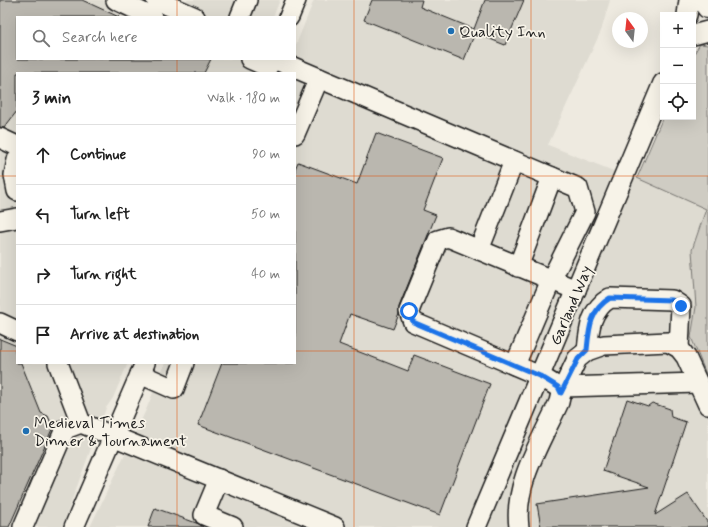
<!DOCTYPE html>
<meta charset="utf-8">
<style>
body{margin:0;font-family:Mynerve,sans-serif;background:#f2f2f2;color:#222}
.controls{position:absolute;right:12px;top:12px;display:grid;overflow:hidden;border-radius:0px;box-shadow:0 4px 16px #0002}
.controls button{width:36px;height:36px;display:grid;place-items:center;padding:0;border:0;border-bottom:1px solid #e0e0e0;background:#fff;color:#222;font:20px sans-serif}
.compass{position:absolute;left:612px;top:12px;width:36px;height:36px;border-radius:50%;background:#fff;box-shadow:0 4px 16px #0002;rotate:345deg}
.stop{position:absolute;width:12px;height:12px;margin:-9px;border:3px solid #1a73e8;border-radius:50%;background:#fff}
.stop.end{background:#1a73e8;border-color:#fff;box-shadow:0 1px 4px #0008}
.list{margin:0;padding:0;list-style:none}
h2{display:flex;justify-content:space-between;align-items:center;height:52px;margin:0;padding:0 16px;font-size:17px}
h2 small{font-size:13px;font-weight:400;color:#767676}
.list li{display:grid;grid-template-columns:26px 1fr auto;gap:12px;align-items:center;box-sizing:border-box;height:60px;padding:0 16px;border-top:1px solid #e0e0e0}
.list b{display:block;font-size:15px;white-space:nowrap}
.list em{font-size:13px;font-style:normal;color:#767676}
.icon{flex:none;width:22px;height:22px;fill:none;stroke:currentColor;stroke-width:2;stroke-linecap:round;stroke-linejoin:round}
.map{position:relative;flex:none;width:708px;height:527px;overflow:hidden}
.search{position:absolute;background:#fff;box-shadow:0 4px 16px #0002;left:16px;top:16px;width:280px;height:44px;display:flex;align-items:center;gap:10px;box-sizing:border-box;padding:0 14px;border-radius:0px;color:#767676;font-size:15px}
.panel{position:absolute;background:#fff;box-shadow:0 4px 16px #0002;left:16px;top:72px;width:280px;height:292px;border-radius:0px}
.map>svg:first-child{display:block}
</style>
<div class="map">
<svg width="708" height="527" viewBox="0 0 708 527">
<rect width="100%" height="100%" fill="#eeeae0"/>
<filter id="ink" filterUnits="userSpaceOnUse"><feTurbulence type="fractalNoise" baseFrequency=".025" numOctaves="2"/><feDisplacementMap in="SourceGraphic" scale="8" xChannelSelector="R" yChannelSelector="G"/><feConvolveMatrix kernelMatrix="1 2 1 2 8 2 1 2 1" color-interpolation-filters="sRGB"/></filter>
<g filter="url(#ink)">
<g fill="#dedbd1">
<path d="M0 0H280L273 17H17V59H256L250 73H17V363H128L113 398 106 408 62 527H0Z"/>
<path d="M314 0H610L601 31 548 145 611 170 637 178 707 208 692 250 696 307 691 337 708 379V527H90L146 410 165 363H295V47Z"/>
</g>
<path fill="#cfccc3" stroke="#767470" d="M700 44 708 45V379L691 337 696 307 692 250 706 209 637 178 663 117H693V55Z"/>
<g fill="#bab7af" stroke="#1c1c1c">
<path d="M0 0H82L119 17H17V59H211L204 73H17V111L4 128 0 127Z"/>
<path d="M372 0H422L420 7 474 29 485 0H524L505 45 475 33 464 60 364 20Z"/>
<path d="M376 133 443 158 423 210 436 215 399 307V314L393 329 350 314 339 344 408 371 414 355 490 384 440 515 198 425 222 363H295V169L298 162 357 184Z"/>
<path d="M0 339 17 346 15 351 17 363H21L41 413 48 416 53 427 9 527H0Z"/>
<path d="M627 399 648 406 652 403 670 409 671 417 686 422 655 515 688 494 708 523V527H541L537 504 649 487 603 471Z"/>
<path d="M155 508 199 524 203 527H148Z"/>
</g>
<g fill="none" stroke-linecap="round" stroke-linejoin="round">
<defs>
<g id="minor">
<path d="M116 0 152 17"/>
<path d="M156 0 195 17"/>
<path d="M687 15 689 0"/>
<path d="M240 17 247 0"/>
<path d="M289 17 296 0"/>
<path d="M693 35 708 31"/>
<path d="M250 59 268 67"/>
<path d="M274 59 578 188 585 212 551 280 515 365"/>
<path d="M295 134 319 78"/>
<path d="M0 138 17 146"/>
<path d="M17 160 14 175 17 191"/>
<path d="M0 221 17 218"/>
<path d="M479 250 514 161"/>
<path d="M518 267 552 177"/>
<path d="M0 323 17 331"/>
<path d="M587 351C589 330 590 310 610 298L672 300 681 306 679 348"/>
<path d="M58 363 81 423 335 527"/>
<path d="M140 374 174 389 184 363"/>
<path d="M564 387 698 383"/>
<path d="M561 393 577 359 587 351 604 345 668 342 679 348 686 357 708 405"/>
<path d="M219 479 204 515 233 527"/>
<path d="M23 527 65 429 81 423"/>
<path d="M74 527 145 363"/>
<path d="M476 527 663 83"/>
<path d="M519 527C513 484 542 440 559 402L561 393 558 387 540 376 413 322 409 311 438 240 448 237 576 290"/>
</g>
<path id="major" d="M703 0 708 7"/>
</defs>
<use href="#minor" stroke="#1c1c1c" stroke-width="22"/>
<use href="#major" stroke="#1c1c1c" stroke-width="25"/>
<use href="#minor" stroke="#f7f3e8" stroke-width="19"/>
<use href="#major" stroke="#f7f3e8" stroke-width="22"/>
</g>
</g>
<g fill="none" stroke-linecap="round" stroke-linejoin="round" filter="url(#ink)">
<path stroke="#1a73e8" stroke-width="5" d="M409 311 413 322 540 376 558 387 561 393 578 359 587 350C589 329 590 310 610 298L672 300 681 306"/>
</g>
<path fill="none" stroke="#de560d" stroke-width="1" stroke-opacity="0.55" d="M177 0V17M354 0V527M531 0V527M177 59V73M0 176H17M295 176H708M0 351H17M295 351H708M177 363V527"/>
<g fill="#1f6fb2" stroke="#f7f3e8" stroke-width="1.5">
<circle cx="451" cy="31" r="4"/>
<circle cx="26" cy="431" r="4"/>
</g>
<g text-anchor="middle" stroke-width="3.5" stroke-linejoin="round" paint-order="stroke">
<g font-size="16" fill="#1c1c1c" stroke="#f7f3e8" text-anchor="start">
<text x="459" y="37">Quality Inn</text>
<text x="34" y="428">Medieval Times<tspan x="34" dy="18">Dinner &amp; Tournament</tspan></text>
</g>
<g font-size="16" fill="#1c1c1c" stroke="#f7f3e8">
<text transform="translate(570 305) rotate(-67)" y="6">Garland Way</text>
</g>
</g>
</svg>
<div class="controls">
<button>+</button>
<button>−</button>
<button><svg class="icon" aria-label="locate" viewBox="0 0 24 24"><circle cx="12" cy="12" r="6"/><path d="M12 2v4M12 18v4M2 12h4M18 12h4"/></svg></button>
</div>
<svg class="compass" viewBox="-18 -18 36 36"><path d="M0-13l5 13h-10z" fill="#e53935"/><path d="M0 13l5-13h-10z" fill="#767676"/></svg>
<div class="stop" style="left:409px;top:311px"></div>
<div class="stop end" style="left:681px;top:306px"></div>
<div class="search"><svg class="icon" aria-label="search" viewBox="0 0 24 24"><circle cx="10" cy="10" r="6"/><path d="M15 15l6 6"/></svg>Search here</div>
<section class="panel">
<h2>3 min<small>Walk · 180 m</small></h2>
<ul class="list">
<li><svg class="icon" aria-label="ahead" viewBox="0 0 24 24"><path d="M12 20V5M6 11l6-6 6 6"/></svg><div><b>Continue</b></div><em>90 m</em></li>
<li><svg class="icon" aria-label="left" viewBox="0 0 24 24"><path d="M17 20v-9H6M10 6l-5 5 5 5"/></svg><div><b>Turn left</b></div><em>50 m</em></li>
<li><svg class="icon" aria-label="right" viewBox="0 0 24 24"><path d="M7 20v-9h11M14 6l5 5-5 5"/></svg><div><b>Turn right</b></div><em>40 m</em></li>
<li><svg class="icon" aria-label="arrive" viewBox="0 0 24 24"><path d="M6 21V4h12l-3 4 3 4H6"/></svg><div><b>Arrive at destination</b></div></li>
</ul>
</section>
</div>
